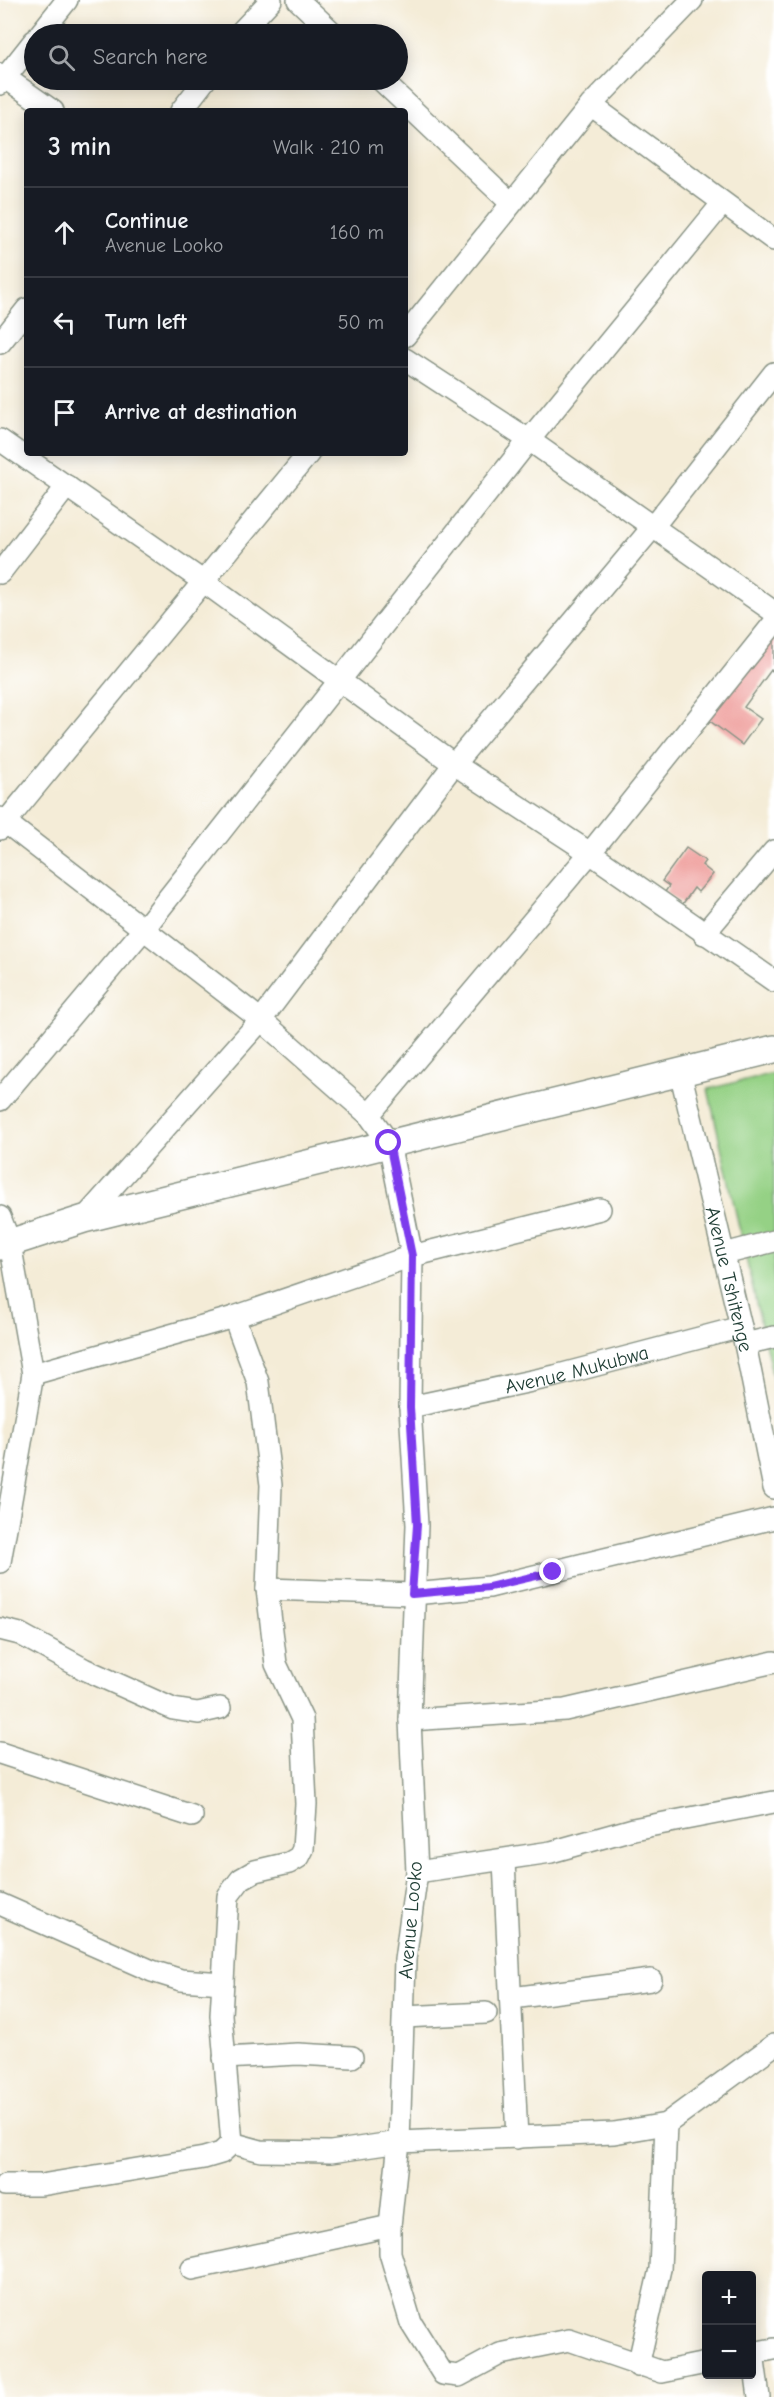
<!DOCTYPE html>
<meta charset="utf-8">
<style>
body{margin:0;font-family:"Comic Neue",sans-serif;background:#242831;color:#f1f3f6}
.controls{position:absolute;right:18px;bottom:18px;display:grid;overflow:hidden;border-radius:6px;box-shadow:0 3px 15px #0003}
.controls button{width:54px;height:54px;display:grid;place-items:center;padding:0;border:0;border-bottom:2px solid #363941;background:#171b24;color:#f1f3f6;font:30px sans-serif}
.stop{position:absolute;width:18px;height:18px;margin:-14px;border:4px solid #7c3aed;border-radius:50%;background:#fff}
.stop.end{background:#7c3aed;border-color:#fff;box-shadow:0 2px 6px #0008}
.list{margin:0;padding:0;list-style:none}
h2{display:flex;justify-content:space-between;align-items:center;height:78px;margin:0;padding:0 24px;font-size:26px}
h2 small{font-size:20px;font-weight:400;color:#9ea1a6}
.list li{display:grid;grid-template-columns:39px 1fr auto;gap:18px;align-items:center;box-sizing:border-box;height:90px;padding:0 24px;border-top:2px solid #363941}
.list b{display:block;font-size:22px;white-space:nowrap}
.list p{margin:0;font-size:20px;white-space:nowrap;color:#9ea1a6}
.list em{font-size:20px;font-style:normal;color:#9ea1a6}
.icon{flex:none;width:33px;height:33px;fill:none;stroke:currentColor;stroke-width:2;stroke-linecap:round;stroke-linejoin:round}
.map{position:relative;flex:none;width:774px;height:2397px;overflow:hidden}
.search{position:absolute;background:#171b24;box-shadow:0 3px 15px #0003;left:24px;top:24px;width:384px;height:66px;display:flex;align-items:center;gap:15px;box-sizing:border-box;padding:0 21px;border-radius:33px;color:#9ea1a6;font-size:22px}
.panel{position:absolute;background:#171b24;box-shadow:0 3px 15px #0003;left:24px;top:108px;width:384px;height:348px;border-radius:6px}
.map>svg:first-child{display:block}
</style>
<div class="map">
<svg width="774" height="2397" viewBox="0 0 774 2397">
<rect width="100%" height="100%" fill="#fff"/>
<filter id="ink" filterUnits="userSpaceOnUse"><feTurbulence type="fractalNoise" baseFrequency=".0167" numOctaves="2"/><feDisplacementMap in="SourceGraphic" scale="12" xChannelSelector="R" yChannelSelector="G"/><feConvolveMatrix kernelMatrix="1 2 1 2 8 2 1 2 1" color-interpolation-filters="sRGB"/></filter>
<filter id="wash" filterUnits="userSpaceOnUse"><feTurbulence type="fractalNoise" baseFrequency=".008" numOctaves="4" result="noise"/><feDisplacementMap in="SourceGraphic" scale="24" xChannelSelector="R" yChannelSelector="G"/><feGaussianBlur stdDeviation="1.35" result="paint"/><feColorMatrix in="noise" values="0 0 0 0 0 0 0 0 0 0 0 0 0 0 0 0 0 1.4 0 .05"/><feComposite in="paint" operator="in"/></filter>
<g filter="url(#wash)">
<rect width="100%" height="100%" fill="#f4ecd7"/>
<path fill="#95d185" stroke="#5a875c" stroke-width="1.5" d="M774 1073V1383L708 1089Z"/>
<g id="blocks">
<g fill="#ee9a97">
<path d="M774 630V672L771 670 744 707 761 719 742 745 706 718Z"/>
<path d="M686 848 705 861 702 865 713 874 698 892 694 888 682 905 665 892 669 886 662 881Z"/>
</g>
</g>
</g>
<g filter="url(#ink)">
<use href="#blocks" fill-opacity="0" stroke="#8a9486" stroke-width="1.5"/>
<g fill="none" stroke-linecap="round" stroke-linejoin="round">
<defs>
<g id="minor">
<path d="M298 0 334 34"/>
<path d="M40 34 67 0"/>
<path d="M239 34 271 0"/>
<path d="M0 74 53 111"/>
<path d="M381 80 511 203"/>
<path d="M0 84 34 41"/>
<path d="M591 105 774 240"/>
<path d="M181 111 205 80"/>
<path d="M405 336 591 105 692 0"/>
<path d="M0 343 27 309"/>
<path d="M405 359 529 440 774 612"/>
<path d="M0 440 204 582 454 764 590 853 774 981"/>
<path d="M0 573 67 486"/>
<path d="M0 818 261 1020 369 1115 389 1143 412 1256 410 1407 417 1525 410 1720 417 1872 405 1960 399 2142 390 2226V2253L411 2323 443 2374 459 2376 500 2354 569 2340 662 2372 706 2363"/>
<path d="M0 829 309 453"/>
<path d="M704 934 774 851"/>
<path id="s1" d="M680 1071 745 1344 774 1488"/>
<path d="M0 1100 143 930 529 440 722 204"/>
<path d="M369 1115 590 853 774 623"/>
<path d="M0 1217 10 1243 33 1374 0 1562"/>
<path d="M84 1219 261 1020 454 764 652 528 774 373"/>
<path d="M724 1254 774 1241"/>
<path d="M745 1344 774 1337"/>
<path d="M33 1374 234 1317 412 1256 600 1209"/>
<path id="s2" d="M410 1407 555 1376 741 1327"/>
<path d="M267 1589 413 1594 489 1587 774 1518"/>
<path d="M0 1629 20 1634 84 1669 173 1709 198 1713 220 1708"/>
<path d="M410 1720 565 1710 774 1662"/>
<path d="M0 1753 192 1816"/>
<path d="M504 1861 517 2138"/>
<path d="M417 1872 551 1852 633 1829 774 1802"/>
<path d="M0 1904 152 1971 181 1980 223 1983"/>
<path d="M512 1998 651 1980"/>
<path d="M404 2017 486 2013"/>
<path d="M224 2058 298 2054 352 2057"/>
<path d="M232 2143 221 2015 228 1896 241 1879 255 1871 289 1863 299 1857 303 1849 306 1804 302 1719 276 1664 267 1589 271 1485 258 1382 234 1317"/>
<path d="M232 2143 261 2151 331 2152 399 2142 614 2133 666 2124 774 2045"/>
<path d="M5 2185H41L204 2158 221 2153 232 2143"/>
<path d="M192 2269 390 2226"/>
<path d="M752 2353 774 2349"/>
<path d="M753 2353 759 2397"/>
<path d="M638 2366 660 2269 666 2124"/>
</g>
<path id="tertiary" d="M0 1246 84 1219 774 1049"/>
</defs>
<use href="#minor" stroke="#8a9486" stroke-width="24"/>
<use href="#tertiary" stroke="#8a9486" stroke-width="30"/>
<use href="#minor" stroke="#fff" stroke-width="21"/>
<use href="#tertiary" stroke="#fff" stroke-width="27"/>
</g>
</g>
<g fill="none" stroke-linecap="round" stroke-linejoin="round" filter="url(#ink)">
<path stroke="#7c3aed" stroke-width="8" d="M389 1143 412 1256 410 1407 417 1525 412 1594 489 1587 553 1572"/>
</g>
<g text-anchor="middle" stroke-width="4.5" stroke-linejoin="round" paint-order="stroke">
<g font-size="20" fill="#1f3d34" stroke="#fff">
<text dy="7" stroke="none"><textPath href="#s1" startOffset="214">Avenue Tshitenge</textPath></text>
<text dy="7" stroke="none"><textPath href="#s2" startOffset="171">Avenue Mukubwa</textPath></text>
<text transform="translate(410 1920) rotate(-85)" y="7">Avenue Looko</text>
</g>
</g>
</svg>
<div class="controls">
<button>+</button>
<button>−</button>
</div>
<div class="stop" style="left:389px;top:1143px"></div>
<div class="stop end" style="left:553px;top:1572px"></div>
<div class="search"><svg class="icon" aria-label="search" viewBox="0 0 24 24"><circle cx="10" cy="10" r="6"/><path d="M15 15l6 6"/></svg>Search here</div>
<section class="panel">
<h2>3 min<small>Walk · 210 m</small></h2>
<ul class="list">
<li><svg class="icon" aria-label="ahead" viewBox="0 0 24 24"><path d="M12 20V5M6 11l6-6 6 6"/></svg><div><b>Continue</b><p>Avenue Looko</p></div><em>160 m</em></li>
<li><svg class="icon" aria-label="left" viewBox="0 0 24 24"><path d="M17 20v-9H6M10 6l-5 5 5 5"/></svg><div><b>Turn left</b></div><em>50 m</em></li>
<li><svg class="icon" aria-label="arrive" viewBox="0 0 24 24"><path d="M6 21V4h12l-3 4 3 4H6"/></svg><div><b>Arrive at destination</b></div></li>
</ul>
</section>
</div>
